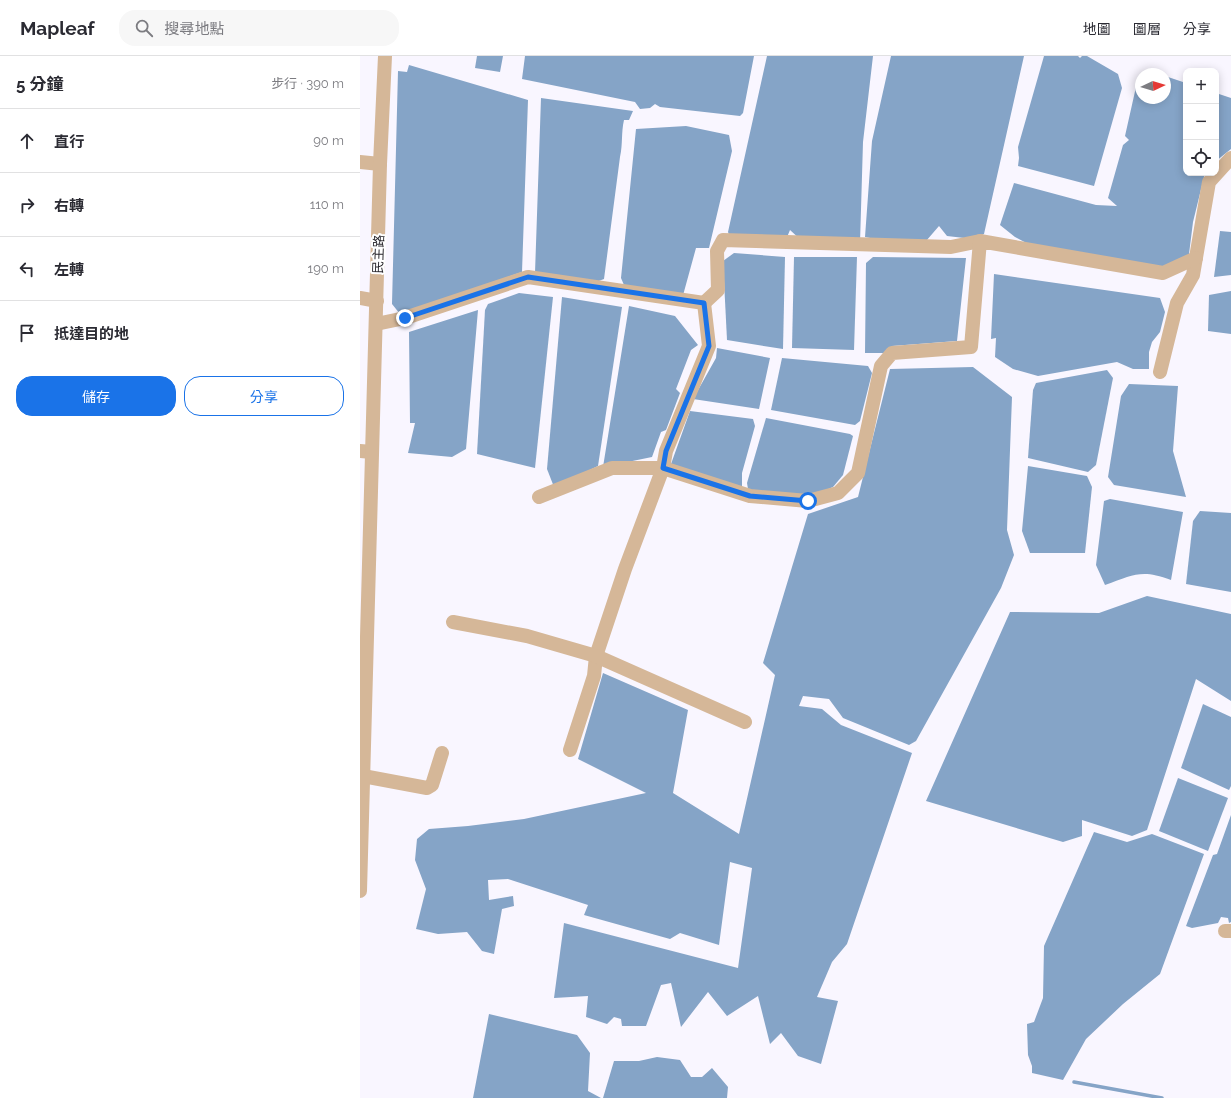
<!DOCTYPE html>
<html lang="zh-TW">
<meta charset="utf-8">
<style>
body{margin:0;font-family:Raleway,"Noto Sans TC",sans-serif;background:#f7f7f7;color:#2b2b33}
.controls{position:absolute;right:12px;top:12px;display:grid;overflow:hidden;border-radius:8px;box-shadow:0 2px 10px #0003}
.controls button{width:36px;height:36px;display:grid;place-items:center;padding:0;border:0;border-bottom:1px solid #e1e1e2;background:#fff;color:#2b2b33;font:20px sans-serif}
.compass{position:absolute;left:775px;top:12px;width:36px;height:36px;border-radius:50%;background:#fff;box-shadow:0 2px 10px #0003;rotate:86deg}
.stop{position:absolute;width:12px;height:12px;margin:-9px;border:3px solid #1a73e8;border-radius:50%;background:#fff}
.stop.end{background:#1a73e8;border-color:#fff;box-shadow:0 1px 4px #0008}
.list{margin:0;padding:0;list-style:none}
h2{display:flex;justify-content:space-between;align-items:center;height:52px;margin:0;padding:0 16px;font-size:17px}
h2 small{font-size:13px;font-weight:400;color:#7c7c81}
.list li{display:grid;grid-template-columns:26px 1fr auto;gap:12px;align-items:center;box-sizing:border-box;height:64px;padding:0 16px;border-top:1px solid #e1e1e2}
.list b{display:block;font-size:15px;white-space:nowrap}
.list em{font-size:13px;font-style:normal;color:#7c7c81}
.actions{display:flex;gap:8px;padding:12px 16px}
.actions a{flex:1;padding:9px 0;border:1px solid #1a73e8;border-radius:16px;text-align:center;font-size:14px;color:#1a73e8}
.actions .main{background:#1a73e8;color:#fff}
.icon{flex:none;width:22px;height:22px;fill:none;stroke:currentColor;stroke-width:2;stroke-linecap:round;stroke-linejoin:round}
.map{position:relative;flex:none;width:871px;height:1042px;overflow:hidden}
header{display:flex;align-items:center;gap:24px;box-sizing:border-box;height:56px;padding:0 20px;background:#fff;border-bottom:1px solid #e1e1e2}
header strong{font-size:19px}
nav{display:flex;gap:22px;margin-inline-start:auto;font-size:14px}
.search{width:280px;height:36px;background:#f7f7f7;display:flex;align-items:center;gap:10px;box-sizing:border-box;padding:0 14px;border-radius:16px;color:#7c7c81;font-size:15px}
main{display:flex}
aside{flex:1;background:#fff}
.map>svg:first-child{display:block}
</style>
<header>
<strong>Mapleaf</strong>
<div class="search"><svg class="icon" aria-label="search" viewBox="0 0 24 24"><circle cx="10" cy="10" r="6"/><path d="M15 15l6 6"/></svg>搜尋地點</div>
<nav><a>地圖</a><a>圖層</a><a>分享</a></nav>
</header>
<main>
<aside>
<h2>5 分鐘<small>步行 · 390 m</small></h2>
<ul class="list">
<li><svg class="icon" aria-label="ahead" viewBox="0 0 24 24"><path d="M12 20V5M6 11l6-6 6 6"/></svg><div><b>直行</b></div><em>90 m</em></li>
<li><svg class="icon" aria-label="right" viewBox="0 0 24 24"><path d="M7 20v-9h11M14 6l5 5-5 5"/></svg><div><b>右轉</b></div><em>110 m</em></li>
<li><svg class="icon" aria-label="left" viewBox="0 0 24 24"><path d="M17 20v-9H6M10 6l-5 5 5 5"/></svg><div><b>左轉</b></div><em>190 m</em></li>
<li><svg class="icon" aria-label="arrive" viewBox="0 0 24 24"><path d="M6 21V4h12l-3 4 3 4H6"/></svg><div><b>抵達目的地</b></div></li>
</ul>
<div class="actions"><a class="main">儲存</a><a>分享</a></div>
</aside>
<div class="map">
<svg width="871" height="1042" viewBox="0 0 871 1042">
<rect width="100%" height="100%" fill="#f9f6ff"/>
<g fill="#85a4c7">
<path d="M117 0H143L140 16 115 12Z"/>
<path d="M165 0H394L383 57 380 60 300 51 295 48 290 52 280 53 275 46 162 23Z"/>
<path d="M407 0H513L503 86 500 187 442 185 430 174 425 186 371 183 368 176Z"/>
<path d="M531 0H664L624 178 613 183 587 180 579 170 560 192 505 181 512 85Z"/>
<path d="M684 0H718L720 2 722 0H727L758 18 762 32 734 130 658 110 659 102 658 91Z"/>
<path d="M49 9 168 44 162 216 40 258 32 248 38 15 47 16Z"/>
<path d="M781 19V42H805V20L826 27V117H845L833 166 828 206 804 218 672 190 655 181 640 169 654 127 736 149 757 150 748 142 763 89 769 84 765 80 778 22Z"/>
<path d="M856 37 871 42V93L856 105Z"/>
<path d="M181 42 273 55 269 64H264C261 77 263 88 260 101L244 223 236 226 175 217Z"/>
<path d="M326 70 369 79 372 95 349 192H336L322 243 264 229 261 222 276 73Z"/>
<path d="M860 175 871 176V219L854 221Z"/>
<path d="M374 197 425 201 423 293 367 284 363 205Z"/>
<path d="M434 201H497L494 294 432 292Z"/>
<path d="M513 201 606 202 597 285 532 290 524 297H505L506 207Z"/>
<path d="M634 218 800 242 805 256 800 276 792 286 789 296V313H773L757 306 678 320 653 313 635 301 636 282 631 283Z"/>
<path d="M871 235V278L848 275 849 239Z"/>
<path d="M159 237 193 241 175 412 117 398 125 254 128 248Z"/>
<path d="M202 241 262 251 238 410 194 431 187 413Z"/>
<path d="M269 250 315 260 338 289 331 294 316 333 320 337 306 374 301 376 292 401 243 411Z"/>
<path d="M118 254 106 393 92 401 48 397 55 367H50L49 276Z"/>
<path d="M357 292 410 302 399 353 333 343 356 302Z"/>
<path d="M422 302 508 310 512 317 500 365 495 369 411 354Z"/>
<path d="M613 311 652 341 647 474 654 499 641 532 556 685 549 689 483 662 469 643 443 640 439 650 462 653 481 669 552 697 487 888 472 906 457 941 478 945 461 1008 438 1000 421 977 410 988 398 940 367 960 348 936 321 971 311 927 301 929 286 970H262L261 963 254 961 247 968 226 961 228 940 194 942 204 867 378 912 392 812 370 806 359 889 320 877 310 883 224 859 228 849 148 823 128 824 129 844 153 840 154 850 142 853 134 898 122 895 107 876 78 878 56 873 66 833 55 804 57 783 69 773 108 770 164 763 286 737 218 703 243 617 328 654 313 737 379 778 415 619 403 607 448 458 498 441 530 313Z"/>
<path d="M747 314 753 322 736 409 728 416 668 402 673 334 676 327Z"/>
<path d="M769 328 818 330 813 395 826 441 754 429 748 421 761 340Z"/>
<path d="M330 355 393 363 395 370 382 417V430L377 433 311 408Z"/>
<path d="M406 362 490 378 493 380 483 419 473 431 457 438 389 439 387 427Z"/>
<path d="M668 410 727 420 732 431 725 497H670L662 475Z"/>
<path d="M750 443 823 456 811 524C781 513 774 519 745 529L736 509 744 445Z"/>
<path d="M840 455 871 457V536L826 528 833 465Z"/>
<path d="M787 540 871 558V645L836 623 787 774 772 780 722 764V780L703 786 566 745 650 556 739 557Z"/>
<path d="M843 648 871 661V730L869 734 821 712Z"/>
<path d="M818 722 868 742 848 795 799 775Z"/>
<path d="M871 759V866L869 867 868 862 861 861 858 867 832 872 826 870 853 799 857 798Z"/>
<path d="M734 776 767 786 792 778 844 798 800 918 763 948 726 983 703 1024 672 1017V1010L668 999 667 968 674 966 683 942 684 890Z"/>
<path d="M129 958 217 979 230 997 228 1035 241 1042H113Z"/>
<path d="M297 1001 320 1004 331 1021H342L352 1012 368 1031 367 1042H243L254 1005H279Z"/>
</g>
<g fill="none" stroke-linecap="round" stroke-linejoin="round">
<path stroke="#85a4c7" stroke-width="3.5" d="M714 1026 802 1042"/>
<g stroke="#d5b798" stroke-width="14">
<path d="M0 106 20 108"/>
<path d="M0 242 17 245"/>
<path d="M344 247 358 234 357 195 363 184 591 191 620 185"/>
<path d="M16 268 45 262 168 221 344 247 349 290 306 395 303 412 265 513 236 600 234 620 210 694"/>
<path d="M800 316 817 247 833 219 849 126 871 102"/>
<path d="M0 395 12 396"/>
<path d="M179 441 252 412H303L390 440 448 445 478 437 498 417 521 310 532 297 611 291 620 185 803 217 836 202"/>
<path d="M93 566 167 580 236 600 385 666"/>
<path d="M3 720 67 732 72 729 82 697"/>
<path d="M0 835 20 108 25 0"/>
<path d="M865 875H871"/>
</g>
</g>
<g fill="none" stroke-linecap="round" stroke-linejoin="round">
<path stroke="#1a73e8" stroke-width="5" d="M45 262 168 221 344 247 349 290 306 395 303 412 390 440 448 445"/>
</g>
<g text-anchor="middle" stroke-width="4" stroke-linejoin="round" paint-order="stroke">
<g font-size="13" fill="#28262c" stroke="#fff">
<text transform="translate(18 198) rotate(-88)" y="5">民主路</text>
</g>
</g>
</svg>
<div class="controls">
<button>+</button>
<button>−</button>
<button><svg class="icon" aria-label="locate" viewBox="0 0 24 24"><circle cx="12" cy="12" r="6"/><path d="M12 2v4M12 18v4M2 12h4M18 12h4"/></svg></button>
</div>
<svg class="compass" viewBox="-18 -18 36 36"><path d="M0-13l5 13h-10z" fill="#e53935"/><path d="M0 13l5-13h-10z" fill="#7c7c81"/></svg>
<div class="stop" style="left:448px;top:445px"></div>
<div class="stop end" style="left:45px;top:262px"></div>
</div>
</main>
